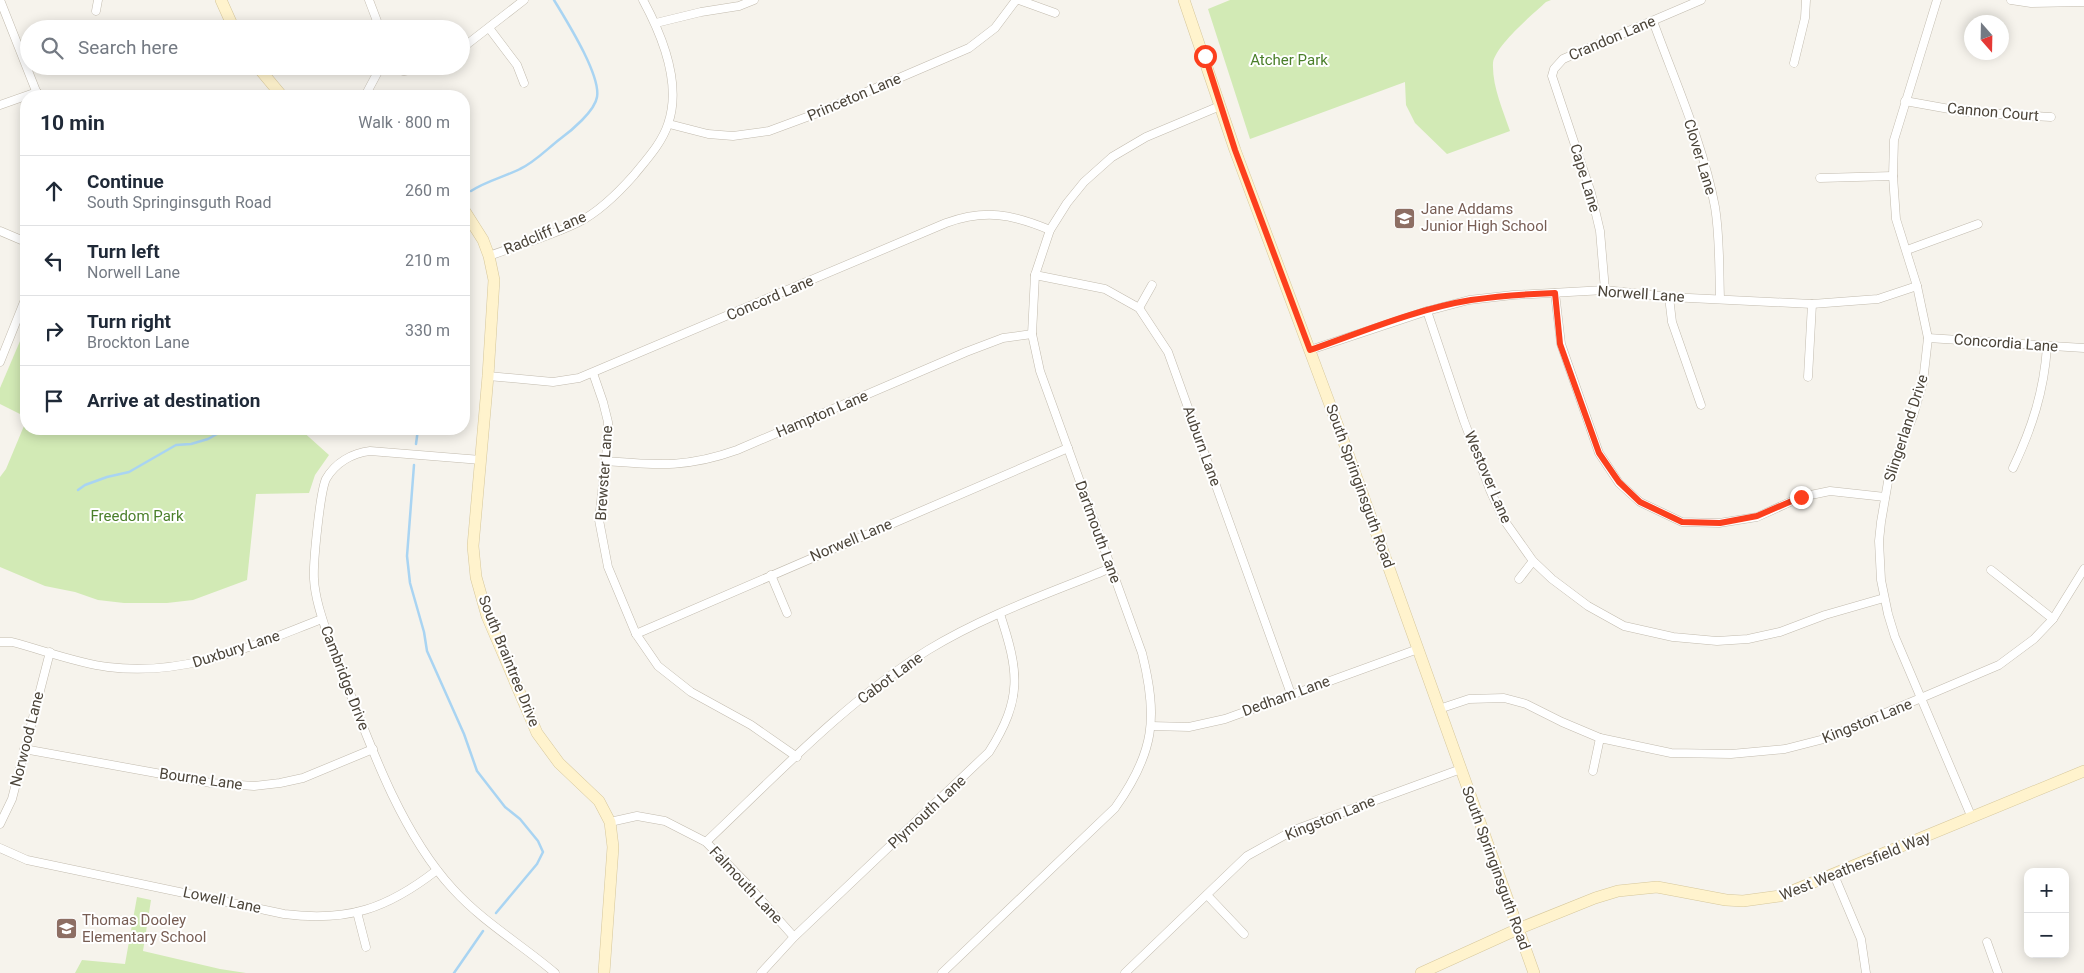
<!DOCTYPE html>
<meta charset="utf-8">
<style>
body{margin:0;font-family:Roboto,sans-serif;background:#f6f6f7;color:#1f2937}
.controls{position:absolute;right:15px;bottom:15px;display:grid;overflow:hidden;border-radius:10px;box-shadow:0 2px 12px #0003}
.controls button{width:45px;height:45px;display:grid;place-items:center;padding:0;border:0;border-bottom:1px solid #e0e1e3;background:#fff;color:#1f2937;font:25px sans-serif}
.compass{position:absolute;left:1964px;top:15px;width:45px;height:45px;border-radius:50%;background:#fff;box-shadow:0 2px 12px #0003;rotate:160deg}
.stop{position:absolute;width:15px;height:15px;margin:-11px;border:4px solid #fc3f1d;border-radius:50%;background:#fff}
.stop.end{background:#fc3f1d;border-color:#fff;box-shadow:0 1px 5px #0008}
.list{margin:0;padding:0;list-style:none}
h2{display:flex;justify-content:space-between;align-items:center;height:65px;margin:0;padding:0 20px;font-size:21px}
h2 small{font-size:16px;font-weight:400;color:#747a83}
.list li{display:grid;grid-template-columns:32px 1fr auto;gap:15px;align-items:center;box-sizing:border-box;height:70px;padding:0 20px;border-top:1px solid #e0e1e3}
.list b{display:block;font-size:19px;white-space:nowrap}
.list p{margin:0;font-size:16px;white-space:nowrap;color:#747a83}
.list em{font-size:16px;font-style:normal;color:#747a83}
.icon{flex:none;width:28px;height:28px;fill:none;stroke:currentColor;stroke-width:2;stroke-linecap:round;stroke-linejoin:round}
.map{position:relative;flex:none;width:2084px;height:973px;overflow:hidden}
.search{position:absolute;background:#fff;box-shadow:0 2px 12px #0003;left:20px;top:20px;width:450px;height:55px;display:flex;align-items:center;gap:12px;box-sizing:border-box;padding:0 18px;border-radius:28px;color:#747a83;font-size:19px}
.panel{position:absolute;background:#fff;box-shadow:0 2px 12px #0003;left:20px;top:90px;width:450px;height:345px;border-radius:20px}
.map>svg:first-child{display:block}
</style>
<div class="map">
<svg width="2084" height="973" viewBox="0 0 2084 973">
<rect width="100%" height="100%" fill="#f6f3ec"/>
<g fill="#d2eab5">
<path d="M1230 0H1551L1546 2C1533 14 1495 46 1493 63 1492 86 1503 110 1510 131L1447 154 1415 123 1406 105 1405 82 1250 139 1208 9Z"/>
<path d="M26 327V417L0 404V388Z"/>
<path d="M26 421V429H300L329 455 315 475 309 493 256 494 247 580 193 600 167 603H124L98 600 75 592 45 586 0 567V477L6 469Z"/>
<path d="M137 897 151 900 143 951 220 969 246 973H75L82 960 125 964Z"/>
</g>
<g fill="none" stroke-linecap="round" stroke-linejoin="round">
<g stroke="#a9d4f2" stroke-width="2.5">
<path d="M471 191C486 181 504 177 520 169 535 162 547 149 560 139 571 131 595 111 597 97 601 75 566 20 554 0"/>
<path d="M416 444 418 429"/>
<path d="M414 465 407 556 410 583 424 632 427 651 464 734 477 771 505 807 520 819 538 841 543 852 537 864 496 913"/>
<path d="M78 490 85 485 107 477 129 472 176 445 191 444 208 439 226 429"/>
<path d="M454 973 483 931"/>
</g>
<defs>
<g id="street">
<path d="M0 0 38 96"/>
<path d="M369 0 380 29"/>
<path d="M1019 0 1055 13"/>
<path d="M1937 0 1894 140 1893 176 1896 219 1917 286 1928 338 1923 382 1913 416 1889 476 1881 522 1879 541 1881 580 1888 614 1895 637 1972 818"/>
<path d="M2011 0 2031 3 2084 2"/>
<path d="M96 11 98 0"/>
<path d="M1653 21C1675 82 1703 143 1715 207 1720 237 1719 268 1720 299"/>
<path d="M656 23 701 12 739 6 754 0"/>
<path d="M489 28 517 65 524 83"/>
<path d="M461 49 524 0"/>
<path d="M1794 63 1805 18 1806 0"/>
<path d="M383 66 404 71 434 66"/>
<path d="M365 96 381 66"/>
<path d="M1905 101 1966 112 2051 117"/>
<path d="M0 105 37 92"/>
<path d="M669 124 708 134 733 136 769 131 815 114 969 48 995 28 1016 0"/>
<path d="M1820 178 1893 176"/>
<path d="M0 231 26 242"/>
<path d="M1907 250 1978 224"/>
<path d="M489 256C519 245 551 236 579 222 600 211 619 192 634 175 646 160 662 143 668 124 682 84 662 35 643 0"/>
<path d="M1035 275 1105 289 1139 308 1168 352 1291 694"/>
<path d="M1605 290 1600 231 1591 193 1552 76 1554 69 1563 59 1701 0"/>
<path d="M1555 293 1561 344 1599 453 1619 483 1640 502 1682 522 1719 523 1757 517 1801 497 1830 491 1885 497"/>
<path d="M1669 297 1672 322 1701 405"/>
<path d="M1139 308 1152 285"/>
<path d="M1427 311 1464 421 1490 490 1504 520 1533 561 1552 579 1588 606 1624 626 1673 637 1717 641 1748 639 1780 632 1825 615 1884 598"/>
<path d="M1928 338 2084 348"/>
<path d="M1310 350 1427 311 1469 300 1513 295 1605 290 1669 297 1812 304 1878 299 1917 286"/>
<path d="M0 362 26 297"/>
<path d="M593 373 603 402 608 422V438L599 520 608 567 636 634 658 666 691 692 751 725 797 757"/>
<path d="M488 376 553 382 579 378 946 223C985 209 1012 214 1050 230"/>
<path d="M1808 377 1812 304"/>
<path d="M481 460 370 451C352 453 335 463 326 479 320 492 313 563 314 579 315 598 322 618 328 636 361 718 393 824 453 889 483 922 521 944 555 973"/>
<path d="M606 461C658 465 687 468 737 450L966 352 1003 338 1032 334"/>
<path d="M2013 468C2032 428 2044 391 2047 347"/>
<path d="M1991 570 2053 619"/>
<path d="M771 575 787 613"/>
<path d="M1519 579 1533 561"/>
<path d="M636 634 1068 448"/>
<path d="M0 642H12C43 650 76 663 108 667 186 677 251 646 322 619"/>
<path d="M1439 709 1469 699 1504 698 1526 704 1562 722 1600 738"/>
<path d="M1151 726 1189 727 1225 719 1418 649"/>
<path d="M24 749 211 783 254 786 280 783 303 778 373 749"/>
<path d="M1593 771 1600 738 1671 753 1731 754 1785 749 1824 739 1999 665 2034 639 2053 619 2084 569"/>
<path d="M610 822 637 816 665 821 706 842 747 884 794 937"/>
<path d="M0 824 12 799 50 652"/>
<path d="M706 842C777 775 845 702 928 650 985 615 1050 593 1111 568"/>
<path d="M0 848 27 860 284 914C348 922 387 909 437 870"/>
<path d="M1834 875 1861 939 1866 973"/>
<path d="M1207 895 1244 934"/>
<path d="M357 912 366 947"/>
<path d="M1987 942 1998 973"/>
<path d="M761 973 794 937 989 752C1023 698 1019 672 1000 614"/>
<path d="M942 973 1115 808C1155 752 1158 717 1142 653L1040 371 1032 334 1035 275 1050 230 1067 203 1084 182 1112 157 1146 137 1220 106"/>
<path d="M1125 973 1247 856 1294 830 1461 769"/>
</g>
<g id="secondary">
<path d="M221 0 234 29"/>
<path d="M1184 0 1235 150 1342 437 1534 973"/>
<path d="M257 66 282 96"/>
<path d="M464 210 483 240 489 256 494 280 488 376 473 546 476 577 487 616 537 733 559 763 599 801 610 822 613 847 604 973"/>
<path d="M1421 973 1518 929 1595 898 1618 891 1657 887 1726 900 1743 901 1780 896 2084 771"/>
</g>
</defs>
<use href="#street" stroke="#c2bbae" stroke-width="9"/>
<use href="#secondary" stroke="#d6c79b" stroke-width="12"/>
<use href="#street" stroke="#fff" stroke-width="8"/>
<use href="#secondary" stroke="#fff3cd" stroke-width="11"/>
</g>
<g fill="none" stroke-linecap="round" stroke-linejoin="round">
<path stroke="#fc3f1d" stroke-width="6" d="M1205 56 1235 150 1310 350C1362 332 1416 309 1471 300 1499 296 1526 294 1555 293L1560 344 1599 453 1619 482 1640 502 1682 522 1720 523 1757 516 1801 497"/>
</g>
<defs>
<symbol id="school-square" viewBox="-11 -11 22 22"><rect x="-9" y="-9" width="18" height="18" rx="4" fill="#8d6e63" stroke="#fff"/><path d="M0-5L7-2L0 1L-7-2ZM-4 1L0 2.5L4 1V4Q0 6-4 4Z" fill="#fff"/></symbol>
</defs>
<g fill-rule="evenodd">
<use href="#school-square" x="1392" y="206" width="25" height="25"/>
<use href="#school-square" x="54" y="916" width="25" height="25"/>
</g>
<g text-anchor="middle" stroke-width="4" stroke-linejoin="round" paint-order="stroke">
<g font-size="15" fill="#4b4439" stroke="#fff">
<text transform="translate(1612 38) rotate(-23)" y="5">Crandon Lane</text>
<text transform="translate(854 97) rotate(-23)" y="5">Princeton Lane</text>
<text transform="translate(1993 112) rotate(5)" y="5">Cannon Court</text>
<text transform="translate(1700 157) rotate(73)" y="5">Clover Lane</text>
<text transform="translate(1585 178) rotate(73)" y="5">Cape Lane</text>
<text transform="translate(545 233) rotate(-23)" y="5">Radcliff Lane</text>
<text transform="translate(1641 294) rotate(4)" y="5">Norwell Lane</text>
<text transform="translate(770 298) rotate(-23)" y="5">Concord Lane</text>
<text transform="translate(2006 343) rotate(4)" y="5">Concordia Lane</text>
<text transform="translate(822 414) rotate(-23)" y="5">Hampton Lane</text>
<text transform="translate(1906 428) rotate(-72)" y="5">Slingerland Drive</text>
<text transform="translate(1202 446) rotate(70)" y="5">Auburn Lane</text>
<text transform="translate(604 473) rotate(-86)" y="5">Brewster Lane</text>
<text transform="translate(1488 477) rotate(67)" y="5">Westover Lane</text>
<text transform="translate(1360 486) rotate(70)" y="5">South Springinsguth Road</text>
<text transform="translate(1098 532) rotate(70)" y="5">Dartmouth Lane</text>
<text transform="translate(851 540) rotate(-23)" y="5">Norwell Lane</text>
<text transform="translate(236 649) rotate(-18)" y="5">Duxbury Lane</text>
<text transform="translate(509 661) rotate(68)" y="5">South Braintree Drive</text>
<text transform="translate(345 678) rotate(69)" y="5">Cambridge Drive</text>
<text transform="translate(890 678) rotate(-36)" y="5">Cabot Lane</text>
<text transform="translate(1286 696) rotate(-20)" y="5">Dedham Lane</text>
<text transform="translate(1867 721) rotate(-22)" y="5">Kingston Lane</text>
<text transform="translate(27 739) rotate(-76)" y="5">Norwood Lane</text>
<text transform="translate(201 779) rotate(8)" y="5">Bourne Lane</text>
<text transform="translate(927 812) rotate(-43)" y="5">Plymouth Lane</text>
<text transform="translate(1330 818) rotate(-22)" y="5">Kingston Lane</text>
<text transform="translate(1855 866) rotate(-22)" y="5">West Weathersfield Way</text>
<text transform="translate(1496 868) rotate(70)" y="5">South Springinsguth Road</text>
<text transform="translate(746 885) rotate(47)" y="5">Falmouth Lane</text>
<text transform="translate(222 900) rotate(12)" y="5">Lowell Lane</text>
</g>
<g font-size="15" fill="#4a7f2a" stroke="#fff">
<text x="1289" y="65">Atcher Park</text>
<text x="137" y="521">Freedom Park</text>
</g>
<g font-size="15" fill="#785e54" stroke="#fff" text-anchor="start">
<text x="1421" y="214">Jane Addams<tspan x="1421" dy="17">Junior High School</tspan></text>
<text x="82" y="925">Thomas Dooley<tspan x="82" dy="17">Elementary School</tspan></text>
</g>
</g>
</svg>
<div class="controls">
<button>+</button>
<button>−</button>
</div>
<svg class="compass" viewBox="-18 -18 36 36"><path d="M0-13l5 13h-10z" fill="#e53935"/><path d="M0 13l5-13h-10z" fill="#747a83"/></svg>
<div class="stop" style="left:1205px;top:56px"></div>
<div class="stop end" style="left:1801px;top:497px"></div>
<div class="search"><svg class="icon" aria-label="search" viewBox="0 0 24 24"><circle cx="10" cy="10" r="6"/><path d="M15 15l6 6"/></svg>Search here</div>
<section class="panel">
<h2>10 min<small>Walk · 800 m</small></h2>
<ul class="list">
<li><svg class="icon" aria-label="ahead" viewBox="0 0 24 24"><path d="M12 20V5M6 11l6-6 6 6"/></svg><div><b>Continue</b><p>South Springinsguth Road</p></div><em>260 m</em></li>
<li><svg class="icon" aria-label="left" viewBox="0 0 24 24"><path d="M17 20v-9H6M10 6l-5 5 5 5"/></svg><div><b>Turn left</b><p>Norwell Lane</p></div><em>210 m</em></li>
<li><svg class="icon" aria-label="right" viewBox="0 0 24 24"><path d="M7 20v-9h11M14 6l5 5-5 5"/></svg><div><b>Turn right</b><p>Brockton Lane</p></div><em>330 m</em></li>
<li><svg class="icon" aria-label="arrive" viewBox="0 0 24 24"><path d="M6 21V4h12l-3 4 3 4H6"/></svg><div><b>Arrive at destination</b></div></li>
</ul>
</section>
</div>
